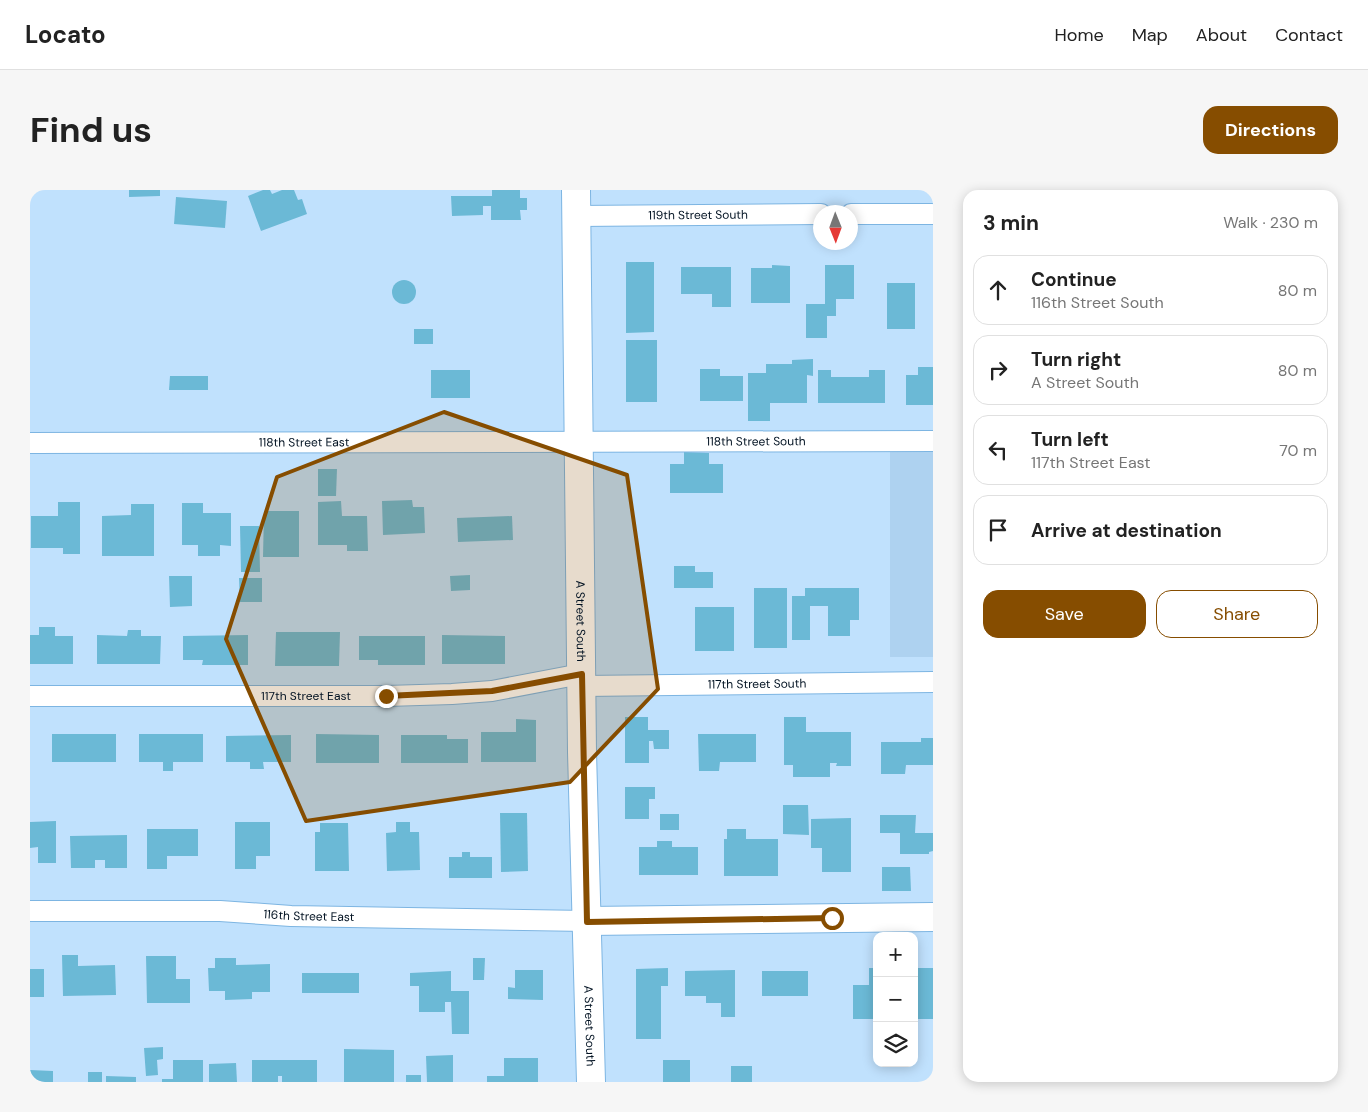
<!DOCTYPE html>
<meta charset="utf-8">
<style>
body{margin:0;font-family:"DM Sans",sans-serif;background:#f6f6f6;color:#222}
.controls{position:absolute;right:15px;bottom:15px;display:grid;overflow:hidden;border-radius:10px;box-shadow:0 2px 12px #0003}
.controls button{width:45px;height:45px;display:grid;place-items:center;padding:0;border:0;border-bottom:1px solid #e0e0e0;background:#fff;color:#222;font:25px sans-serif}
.compass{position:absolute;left:783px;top:15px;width:45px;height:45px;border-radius:50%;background:#fff;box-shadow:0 2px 12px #0003;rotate:179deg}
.stop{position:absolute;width:15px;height:15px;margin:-11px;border:4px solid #864d00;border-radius:50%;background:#fff}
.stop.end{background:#864d00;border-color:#fff;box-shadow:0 1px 5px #0008}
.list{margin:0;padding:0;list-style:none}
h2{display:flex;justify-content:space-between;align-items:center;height:65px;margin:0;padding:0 20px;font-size:21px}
h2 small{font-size:16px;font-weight:400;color:#767676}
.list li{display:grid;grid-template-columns:32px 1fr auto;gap:15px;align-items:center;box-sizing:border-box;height:70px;margin:0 10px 10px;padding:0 10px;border:1px solid #e0e0e0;border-radius:15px}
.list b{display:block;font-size:19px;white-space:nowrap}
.list p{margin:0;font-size:16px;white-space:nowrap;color:#767676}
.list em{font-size:16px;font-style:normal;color:#767676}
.actions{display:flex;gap:10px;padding:15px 20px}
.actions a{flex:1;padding:11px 0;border:1px solid #864d00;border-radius:15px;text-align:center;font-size:18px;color:#864d00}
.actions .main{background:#864d00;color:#fff}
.icon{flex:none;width:28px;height:28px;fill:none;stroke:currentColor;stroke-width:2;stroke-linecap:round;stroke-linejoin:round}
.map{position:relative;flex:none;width:903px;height:892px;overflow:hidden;border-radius:15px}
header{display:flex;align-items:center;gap:30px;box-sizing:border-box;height:70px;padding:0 25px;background:#fff;border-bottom:1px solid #e0e0e0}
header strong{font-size:24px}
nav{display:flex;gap:28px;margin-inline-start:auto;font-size:18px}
.intro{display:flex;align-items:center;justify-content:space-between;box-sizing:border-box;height:120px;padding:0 30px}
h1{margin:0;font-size:35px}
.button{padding:12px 22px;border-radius:15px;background:#864d00;color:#fff;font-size:18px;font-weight:700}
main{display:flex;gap:30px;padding:0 30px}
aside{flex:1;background:#fff;border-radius:15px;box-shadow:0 2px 12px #0003}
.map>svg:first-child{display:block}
</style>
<header>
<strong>Locato</strong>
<nav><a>Home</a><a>Map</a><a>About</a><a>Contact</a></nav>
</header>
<div class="intro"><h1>Find us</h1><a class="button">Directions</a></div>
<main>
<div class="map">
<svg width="903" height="892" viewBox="0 0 903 892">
<rect width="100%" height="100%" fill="#c0e1fd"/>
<rect fill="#aed2f0" x="860" y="262" width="43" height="205"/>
<g fill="#6bb9d6">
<path d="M99 0H130V6L99 7Z"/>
<path d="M233 0H240L242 4 252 0H264L268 10 272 9 277 24 231 41 218 6Z"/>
<path d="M462 0H490V8H497V20H490L491 30H461V16H453V25L422 26 421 6H462Z"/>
<path d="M146 7 197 11 195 38 144 34Z"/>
<path d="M596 72H624V142L596 143Z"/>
<path d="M742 75 760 76V113H721V78H742Z"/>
<path d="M795 75H824V109H806V126H797V148H776V114H795Z"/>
<path d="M651 77H701V117H682V104H651Z"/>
<circle cx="374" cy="102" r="12"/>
<rect x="857" y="93" width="28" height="46"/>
<rect x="384" y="139" width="19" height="15"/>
<rect x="596" y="150" width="31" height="62"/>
<path d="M783 169V186L777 185V213H740V231H718V183H736V174H762V170Z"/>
<path d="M888 177H903V215H876V185H888Z"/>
<path d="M670 179H690V186H713V211H670Z"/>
<rect x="401" y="180" width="39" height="28"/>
<path d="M788 180H801V187H839V180H855V213H788Z"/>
<path d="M140 186H178V200H139Z"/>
<path d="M654 262 679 263V274H693V303H640V274H654Z"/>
<path d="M288 279H307L306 306H288Z"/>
<path d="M382 310 383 317H394L395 343 353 345 352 311Z"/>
<path d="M311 311 312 326H337L338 361H317V355H288V312Z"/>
<path d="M28 312H50V364H33V358H1V326H28Z"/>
<path d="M152 313H173V323H201V356L190 355V366H168V355H152Z"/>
<path d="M101 314H124V366H72V326L101 325Z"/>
<path d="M234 321H269V367H233Z"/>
<path d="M482 326 483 350 428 352 427 328Z"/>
<path d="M210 336H229L230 382H211Z"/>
<path d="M644 376H665V382H683V398H644Z"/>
<path d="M440 385V400L421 401 420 386Z"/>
<path d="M139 386H162V416L140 417Z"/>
<path d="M209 388H232V412H210Z"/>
<rect x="724" y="398" width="33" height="60"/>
<path d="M775 398H829V430H820V446H798V416H780V450H762V406H775Z"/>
<rect x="665" y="417" width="39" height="44"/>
<path d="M9 437H25V446H43V474H0V445H9Z"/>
<path d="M98 440H111V446H131L130 474H67V445L97 446Z"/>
<path d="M246 442H310L309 476H245Z"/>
<path d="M218 445V475H172L173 470H153V446Z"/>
<path d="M412 445 475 446V474H412Z"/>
<path d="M329 446H395V475H348V470H329Z"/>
<path d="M595 527H618V540H639V559H624L623 551H619V573H595Z"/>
<path d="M754 527H776V542H821V576H806L807 573H800V587H763V575H754Z"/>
<path d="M486 529 506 530V572H451V542H486Z"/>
<rect x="22" y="544" width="64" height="28"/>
<path d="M109 544H173V572H143V581H133V572H109Z"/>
<path d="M286 544 349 545V573H286Z"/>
<path d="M668 544H726V572H690L689 581H669Z"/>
<path d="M261 545V572H233L234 579H220V572H196V546Z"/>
<path d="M371 545H417V549H438V573H371Z"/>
<path d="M891 548H903V575H876L875 584H851V552H891Z"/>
<path d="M595 597H625V609H619V629H595Z"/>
<path d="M753 615H778L779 645 753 644Z"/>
<path d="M470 623H497L498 681 471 682Z"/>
<rect x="630" y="624" width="19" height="16"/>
<path d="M850 625H886L885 643H903V661L899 662V664H870V643H850Z"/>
<path d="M821 628V682H792V658H781V629Z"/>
<path d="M26 631V673H8V657L0 658V632Z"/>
<path d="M205 632H240V666H226V679H205Z"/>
<path d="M366 632H380V642H389L390 680 357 681 356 643 366 642Z"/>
<path d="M290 633H318L319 681H285V642H290Z"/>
<path d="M117 639H168V666H137V679H117Z"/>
<path d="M697 639H716V649H748V686H694V649H697Z"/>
<path d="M97 645V678H75V670H65V678H41L40 646Z"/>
<path d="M627 651H642V657H668V685H609V657H627Z"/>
<path d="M432 662H440V667H462V688H419V667H432Z"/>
<path d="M852 677H880L881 701H852Z"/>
<path d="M32 765H48V776L85 775 86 805 33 806Z"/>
<path d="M116 766H146V789H160V813H117Z"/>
<path d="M185 768H206V775L240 774V802H222V809L195 810V801H179L178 778H185Z"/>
<path d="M443 768H455L454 790H443Z"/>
<path d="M638 778V796H631V849H606V779Z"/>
<path d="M839 778H847V829H823V795H839Z"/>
<path d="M885 778H903V829H884Z"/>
<rect x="0" y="779" width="14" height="28"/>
<path d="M485 780H513V810L478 809V797L485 798Z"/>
<path d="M705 780V827H691V813H676V806H655V781Z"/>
<path d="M421 781V801H439V844H422L421 812H415V822H389V796H380V783Z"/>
<rect x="732" y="781" width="46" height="25"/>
<rect x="272" y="783" width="57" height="20"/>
<path d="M133 857V869L127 870 128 885 116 886 114 858Z"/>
<path d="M314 859 364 860V892H314Z"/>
<path d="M423 865V892H397L396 866Z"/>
<path d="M474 868H508V892H457V886H474Z"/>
<path d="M143 870H173V892H132V889H143Z"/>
<path d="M222 870H287V892H252V886H248V892H222Z"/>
<rect x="633" y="870" width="27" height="22"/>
<path d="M206 873 207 892H179V874Z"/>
<rect x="701" y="876" width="21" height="16"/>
<path d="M0 880 23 881V892H0Z"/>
<rect x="58" y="882" width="14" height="10"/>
<rect x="376" y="885" width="15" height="7"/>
<path d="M76 886 106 887V892H76Z"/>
</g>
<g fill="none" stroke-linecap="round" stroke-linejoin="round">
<defs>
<g id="street">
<path d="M821 24H903"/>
<path id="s1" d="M546 26 791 24"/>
<path id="s2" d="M0 253 903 251"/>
<path id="s3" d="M552 496 903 492"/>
<path id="s4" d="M0 506H357L422 504 462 501 551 484"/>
<path id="s5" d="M0 721H190L261 726 557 731"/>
</g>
<g id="secondary">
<path id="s6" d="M546 0 552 562 561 892"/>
<path d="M557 731 903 727"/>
</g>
</defs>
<use href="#street" stroke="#7db5e2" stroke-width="22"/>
<use href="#secondary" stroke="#7db5e2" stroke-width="30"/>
<use href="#street" stroke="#fff" stroke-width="20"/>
<use href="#secondary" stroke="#fff" stroke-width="28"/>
</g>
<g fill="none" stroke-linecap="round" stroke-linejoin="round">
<path stroke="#864d00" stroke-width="6" d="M356 506 462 501 552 484 557 732 802 728"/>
</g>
<path fill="#864d00" fill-opacity="0.2" stroke="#864d00" stroke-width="4" stroke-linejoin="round" d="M414 222 597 285 628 499 540 592 276 631 196 449 247 287Z"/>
<g text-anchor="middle" stroke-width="4" stroke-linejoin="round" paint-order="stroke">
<g font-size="12" fill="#001121" stroke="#e0ebf4">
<text dy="4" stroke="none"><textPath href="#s1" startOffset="122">119th Street South</textPath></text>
<text dy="4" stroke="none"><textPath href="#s2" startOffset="726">118th Street South</textPath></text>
<text dy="4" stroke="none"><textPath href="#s2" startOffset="274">118th Street East</textPath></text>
<text dy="4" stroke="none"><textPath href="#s6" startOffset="431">A Street South</textPath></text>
<text dy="4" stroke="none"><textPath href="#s3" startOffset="175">117th Street South</textPath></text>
<text dy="4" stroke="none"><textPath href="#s4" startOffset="276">117th Street East</textPath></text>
<text dy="4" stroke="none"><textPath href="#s5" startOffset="279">116th Street East</textPath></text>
<text dy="4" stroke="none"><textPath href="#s6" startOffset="836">A Street South</textPath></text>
</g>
</g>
</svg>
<div class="controls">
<button>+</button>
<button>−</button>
<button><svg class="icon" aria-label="layers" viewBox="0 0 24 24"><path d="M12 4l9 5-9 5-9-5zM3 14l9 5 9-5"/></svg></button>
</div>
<svg class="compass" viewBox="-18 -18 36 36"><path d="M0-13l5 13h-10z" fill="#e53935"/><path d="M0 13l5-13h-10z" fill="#767676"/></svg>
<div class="stop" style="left:802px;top:728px"></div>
<div class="stop end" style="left:356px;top:506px"></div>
</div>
<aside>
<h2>3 min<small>Walk · 230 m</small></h2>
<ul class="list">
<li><svg class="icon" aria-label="ahead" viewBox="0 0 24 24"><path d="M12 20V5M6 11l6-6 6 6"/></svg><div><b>Continue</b><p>116th Street South</p></div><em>80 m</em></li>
<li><svg class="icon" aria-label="right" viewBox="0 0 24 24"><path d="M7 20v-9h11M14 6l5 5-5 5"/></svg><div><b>Turn right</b><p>A Street South</p></div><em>80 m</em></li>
<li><svg class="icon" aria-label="left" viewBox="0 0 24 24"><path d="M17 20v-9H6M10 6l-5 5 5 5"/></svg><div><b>Turn left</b><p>117th Street East</p></div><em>70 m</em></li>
<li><svg class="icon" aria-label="arrive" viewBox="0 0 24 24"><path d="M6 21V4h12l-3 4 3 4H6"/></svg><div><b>Arrive at destination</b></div></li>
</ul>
<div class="actions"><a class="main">Save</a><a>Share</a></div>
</aside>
</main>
